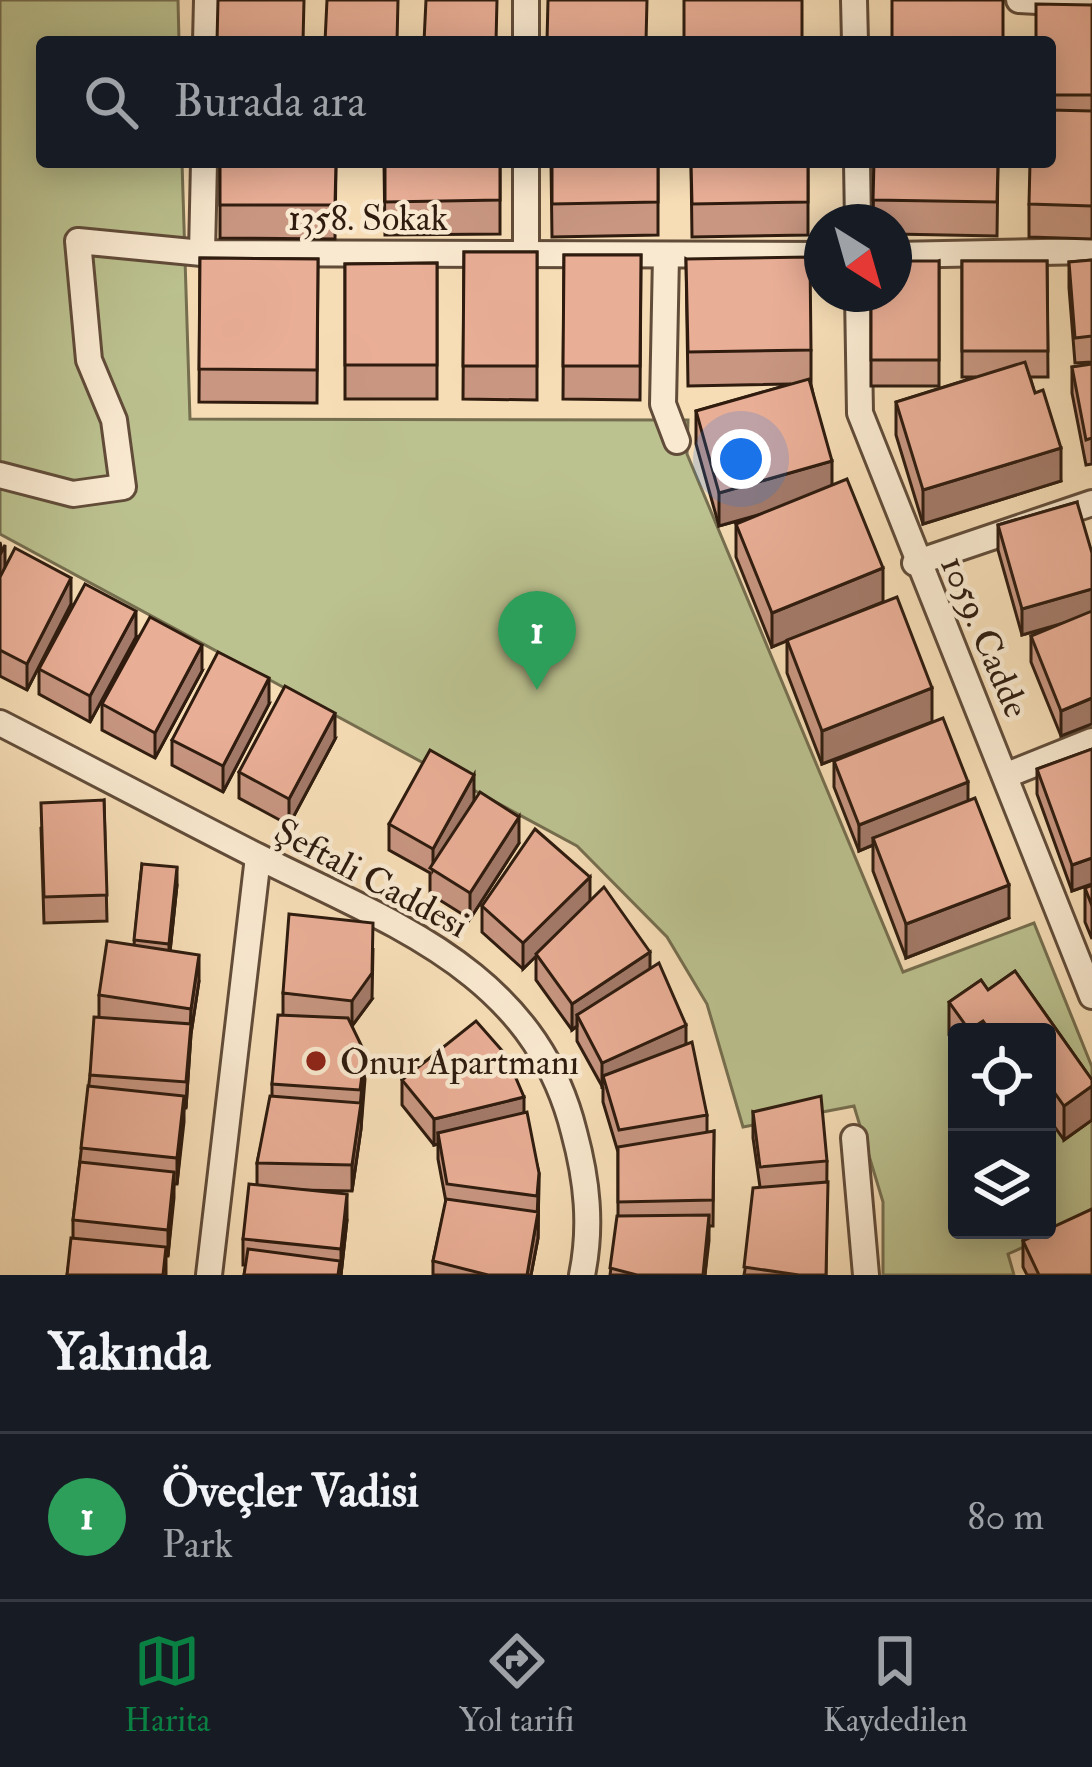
<!DOCTYPE html>
<html lang="tr">
<meta charset="utf-8">
<style>
body{margin:0;font-family:"IM FELL Double Pica",serif;background:#20242c;color:#f1f3f6}
.controls{position:absolute;right:36px;bottom:36px;display:grid;overflow:hidden;border-radius:12px;box-shadow:0 6px 30px #0003}
.controls button{width:108px;height:108px;display:grid;place-items:center;padding:0;border:0;border-bottom:3px solid #363941;background:#171b24;color:#f1f3f6;font:60px sans-serif}
.compass{position:absolute;left:804px;top:204px;width:108px;height:108px;border-radius:50%;background:#171b24;box-shadow:0 6px 30px #0003;rotate:143deg}
.you{position:absolute;left:741px;top:459px;width:42px;height:42px;margin:-30px;border:9px solid #fff;border-radius:50%;background:#1a73e8;box-shadow:0 0 0 18px #1a73e833}
.badge{display:grid;place-items:center;width:78px;height:78px;border-radius:50%;background:#0b8043;color:#fff;font-size:39px;font-weight:700}
.pin{position:absolute;translate:-50% -99px;filter:drop-shadow(0 3px 6px #0008)}
.pin::after{content:'';position:absolute;top:63px;width:42px;height:36px;background:inherit;clip-path:polygon(0 0,100% 0,50% 100%)}
.list{margin:0;padding:0;list-style:none}
h2{display:flex;justify-content:space-between;align-items:center;height:156px;margin:0;padding:0 48px;font-size:51px}
h2 small{font-size:39px;font-weight:400;color:#9ea1a6}
.list li{display:grid;grid-template-columns:78px 1fr auto;gap:36px;align-items:center;box-sizing:border-box;height:168px;padding:0 48px;border-top:3px solid #363941}
.list b{display:block;font-size:45px;white-space:nowrap}
.list p{margin:0;font-size:39px;white-space:nowrap;color:#9ea1a6}
.list em{font-size:39px;font-style:normal;color:#9ea1a6}
.icon{flex:none;width:66px;height:66px;fill:none;stroke:currentColor;stroke-width:2;stroke-linecap:round;stroke-linejoin:round}
.map{position:relative;flex:none;width:1092px;height:1275px;overflow:hidden}
.search{position:absolute;background:#171b24;box-shadow:0 6px 30px #0003;left:36px;right:36px;top:36px;height:132px;display:flex;align-items:center;gap:30px;box-sizing:border-box;padding:0 42px;border-radius:12px;color:#9ea1a6;font-size:45px}
.sheet{height:324px;background:#171b24}
nav{display:flex;justify-content:space-around;align-items:center;box-sizing:border-box;height:168px;border-top:3px solid #363941;background:#171b24;font-size:33px;color:#9ea1a6}
nav a{display:grid;justify-items:center;gap:6px}
nav .on{color:#0b8043}
.map>svg:first-child{display:block}
</style>
<div class="map">
<svg width="1092" height="1275" viewBox="0 0 1092 1275">
<rect width="100%" height="100%" fill="#f6ddb6"/>
<filter id="stains"><feTurbulence type="fractalNoise" baseFrequency=".00167" numOctaves="4"/><feColorMatrix values="0 0 0 0 .2 0 0 0 0 .09 0 0 0 0 .02 0 0 0 .5 -.17"/></filter>
<radialGradient id="worn" r=".72"><stop offset=".6" stop-color="#630" stop-opacity="0"/><stop offset="1" stop-color="#630" stop-opacity=".3"/></radialGradient>
<path fill="#bbc18f" stroke="#756e4f" stroke-width="3" fill-rule="evenodd" d="M0 0H178L179 42H42V162H182L190 419 688 420 687 454 903 972 1034 923 1092 1067V1217L1008 1254 1014 1275H883V1202L854 1106 743 1127 707 1004 667 937 577 846 0 534ZM957 1032H1047V1230H957Z"/>
<g fill="none" stroke-linecap="round" stroke-linejoin="round">
<defs>
<g id="minor">
<path d="M854 0 855 42"/>
<path d="M1019 0 1092 4"/>
<path d="M206 42 207 0"/>
<path d="M526 42V0"/>
<path d="M857 162 858 222"/>
<path d="M202 253 204 162"/>
<path d="M526 254V162"/>
<path d="M894 255 1092 251"/>
<path d="M666 256 663 404 677 441"/>
<path d="M858 294 860 413 1092 996"/>
<path d="M0 475 73 494 123 487 114 420 89 360 78 241 202 253 822 255"/>
<path d="M915 563 1092 503"/>
<path d="M0 723C86 767 172 813 259 857 392 924 534 971 574 1132 587 1180 592 1226 582 1275"/>
<path d="M1007 775 1092 741"/>
<path d="M854 1138 866 1275"/>
<path d="M209 1275 258 857"/>
</g>
</defs>
<use href="#minor" stroke="#614c39" stroke-width="30"/>
<use href="#minor" stroke="#f9e9d0" stroke-width="24"/>
</g>
<g fill="#c89681" stroke="#2f1c0f" stroke-width="3">
<path d="M1092 5V239L1029 237V204L1050 162V42Z"/>
<path d="M220 162H336L335 239 220 238Z"/>
<path d="M384 162H500V234L385 235Z"/>
<path d="M551 162H658V235L552 237Z"/>
<path d="M691 162H808V235L692 237Z"/>
<path d="M874 162H998L997 236 894 234V222H873Z"/>
<path d="M464 252H537V400L463 399Z"/>
<path d="M564 255H641L640 400 563 399Z"/>
<path d="M200 258 318 259 317 403 199 402Z"/>
<path d="M686 259 811 350V384L832 485 932 722 822 764 787 673V640L772 647 736 557V524L759 515 719 526 696 444V411L791 384 688 386Z"/>
<path d="M1092 260V362L1075 363 1069 288V262Z"/>
<path d="M939 261V386H871V294Z"/>
<path d="M962 261H1047L1048 377H1030L1061 481 923 524 896 435V402L976 377H962Z"/>
<path d="M437 263V399H345V264Z"/>
<path d="M1092 364V464L1086 465 1072 393V367Z"/>
<path d="M1077 502 1061 736 1031 662V636L1062 624 1022 635 998 550V525Z"/>
<path d="M0 542 5 566 71 604 27 690 0 676Z"/>
<path d="M136 637 90 722 39 694V669Z"/>
<path d="M202 671 155 758 102 730V704Z"/>
<path d="M269 704 223 792 172 765V740Z"/>
<path d="M335 739 289 825 239 798V772Z"/>
<path d="M1092 749V884L1072 891 1037 794V769Z"/>
<path d="M834 761 968 801 1009 918 906 958 873 871V845L859 851 834 787Z"/>
<path d="M104 800 107 921 44 923 41 828Z"/>
<path d="M474 800 519 843 470 919 430 894V873L389 850V824Z"/>
<path d="M142 864 177 885 170 951 199 981 191 1034 186 1108H184L177 1184H174L168 1256H166V1275H67L73 1238V1220L90 1075 99 1017V995L134 945Z"/>
<path d="M1092 885V939L1085 922V888Z"/>
<path d="M590 901 650 969 686 1044 707 1115V1133L714 1131 713 1226H709L705 1275H610L618 1216V1152L603 1102V1088L577 1041V1026L572 1030 536 980V956L523 969 482 932V906Z"/>
<path d="M1015 971 1092 1080V1120L1064 1140 1047 1116V1032H957V1047L949 1035V1002L981 980 988 990Z"/>
<path d="M283 993 372 999 352 1026 365 1079 361 1129 352 1191 304 1190 347 1220 341 1275H244L246 1265H243V1239L257 1185V1163L272 1096V1084L283 1015Z"/>
<path d="M402 1080 524 1113 539 1173 538 1238 531 1275H433V1261L446 1202 438 1159V1144L434 1145 402 1105Z"/>
<path d="M753 1112 827 1161 826 1275H744L760 1187 753 1138Z"/>
<path d="M1023 1241 1092 1275H1027L1023 1267Z"/>
</g>
<g fill="#a37a69" stroke="#2f1c0f" stroke-width="3">
<path d="M1061 448V481L923 524V490Z"/>
<path d="M832 461V494L719 526V493Z"/>
<path d="M5 545V570L0 581V555Z"/>
<path d="M883 568V602L772 647V613Z"/>
<path d="M71 578V604L27 690V664Z"/>
<path d="M1092 589V615L1022 635V609Z"/>
<path d="M136 611V637L90 722V696Z"/>
<path d="M202 645V671L155 758V733Z"/>
<path d="M269 678V704L223 792V766Z"/>
<path d="M932 688V722L822 764V731Z"/>
<path d="M1092 698V724L1061 736V711Z"/>
<path d="M335 713V739L289 825V799Z"/>
<path d="M474 775V801L433 870V849Z"/>
<path d="M968 782V808L873 838V845L859 851V825Z"/>
<path d="M519 817V843L470 919V893Z"/>
<path d="M1092 858V884L1072 891V865Z"/>
<path d="M177 867V885L169 962V944Z"/>
<path d="M590 877V903L523 969V943Z"/>
<path d="M1009 885V918L906 958V924Z"/>
<path d="M373 948 372 999 352 1026V1001Z"/>
<path d="M650 952V978L577 1015V1026L572 1030V1004Z"/>
<path d="M199 955V981L191 1034 186 1108 191 1009Z"/>
<path d="M983 1021V1032H969V1030Z"/>
<path d="M686 1025V1051L603 1076 602 1089V1063Z"/>
<path d="M365 1053 361 1129 352 1191V1165L360 1107Z"/>
<path d="M1092 1086V1120L1064 1140V1106Z"/>
<path d="M184 1096V1122L177 1184V1158Z"/>
<path d="M524 1097V1122L438 1133V1144L434 1145V1119Z"/>
<path d="M174 1172V1198L168 1256V1230Z"/>
<path d="M539 1173 538 1238 531 1275H527L537 1217Z"/>
<path d="M347 1194V1220L341 1275V1249Z"/>
<path d="M709 1215V1241L705 1275H703Z"/>
</g>
<g fill="#e9ae96" stroke="#2f1c0f" stroke-width="3">
<path d="M218 0H304L303 42H217Z"/>
<path d="M327 0H398L397 42H325Z"/>
<path d="M426 0H497L496 42H424Z"/>
<path d="M548 0H647L646 42H547Z"/>
<rect x="684" y="0" width="118" height="42"/>
<rect x="892" y="0" width="111" height="42"/>
<path d="M1036 4 1092 5V95H1050V42H1036Z"/>
<path d="M1050 110 1092 111V206L1029 204 1030 162H1050Z"/>
<path d="M220 162H336L335 205H220Z"/>
<path d="M385 162H500V200L385 202Z"/>
<path d="M552 162H658V202L552 204Z"/>
<path d="M691 162H808V202L692 204Z"/>
<path d="M874 162H998L997 202 873 200Z"/>
<path d="M464 252H537V366H463Z"/>
<path d="M564 255H641L640 366H563Z"/>
<path d="M810 257 811 350 688 352 686 259Z"/>
<path d="M200 258 318 259 317 370 199 369Z"/>
<path d="M1092 260V336L1075 338 1069 262Z"/>
<path d="M894 261H939V360H871V294H894Z"/>
<path d="M962 261H1047L1048 351H962Z"/>
<path d="M437 263V365H345V264Z"/>
<path d="M1025 362 1035 393 1043 390 1061 448 923 490 896 402Z"/>
<path d="M1092 364V438L1086 440 1072 367Z"/>
<path d="M809 379 832 461 719 493 696 411Z"/>
<path d="M847 479 883 568 772 613 736 524Z"/>
<path d="M1077 502 1092 553V589L1022 609 998 525Z"/>
<path d="M15 548 71 578 27 664 0 650V577Z"/>
<path d="M85 584 136 611 90 696 39 669Z"/>
<path d="M897 597 932 688 822 731 787 640Z"/>
<path d="M1092 611V698L1061 711 1031 636Z"/>
<path d="M150 617 202 645 155 733 102 704Z"/>
<path d="M218 652 269 678 223 766 172 740Z"/>
<path d="M285 686 335 713 289 799 239 772Z"/>
<path d="M943 718 968 782 859 825 834 761Z"/>
<path d="M1092 749V858L1072 865 1037 769Z"/>
<path d="M430 750 474 775 433 849 389 824Z"/>
<path d="M480 792 519 817 470 893 430 868Z"/>
<path d="M975 798 1009 885 906 924 873 838Z"/>
<path d="M104 800 107 895 44 897 41 803Z"/>
<path d="M535 829 590 877 523 943 482 906Z"/>
<path d="M142 864 177 867 169 944 134 940Z"/>
<path d="M1092 885V906L1085 888Z"/>
<path d="M604 887 650 952 572 1004 536 954Z"/>
<path d="M289 914 373 923 372 973 352 1001 283 993Z"/>
<path d="M107 941 199 955 191 1009 99 995Z"/>
<path d="M659 963 686 1025 602 1063 577 1015Z"/>
<path d="M1015 971 1092 1080V1086L1064 1106 1047 1082V1032H983L988 1028 983 1021 969 1030 949 1002 981 980 988 990Z"/>
<path d="M278 1015 348 1018 365 1053 360 1090 272 1084Z"/>
<path d="M94 1017 191 1024 186 1082 90 1075Z"/>
<path d="M476 1021 506 1055 524 1097 434 1119 402 1080Z"/>
<path d="M692 1042 707 1115 619 1130 603 1076Z"/>
<path d="M88 1086 184 1096 177 1158 81 1148Z"/>
<path d="M270 1096 361 1103 352 1165 257 1163Z"/>
<path d="M821 1096 827 1161 760 1167 753 1112Z"/>
<path d="M527 1112 539 1173 537 1196 447 1184 438 1133Z"/>
<path d="M714 1131 713 1200 618 1202V1147Z"/>
<path d="M80 1162 174 1172 168 1230 73 1220Z"/>
<path d="M828 1182 826 1275H799L744 1267 753 1188Z"/>
<path d="M249 1184 347 1194 341 1249 243 1239Z"/>
<path d="M446 1199 538 1212 527 1275H488L433 1261Z"/>
<path d="M1092 1209V1275H1039L1023 1241Z"/>
<path d="M709 1215 703 1275H637L610 1268 617 1216Z"/>
<path d="M71 1238 166 1247 163 1275H67Z"/>
<path d="M248 1249 340 1261 338 1275H244Z"/>
</g>
<circle fill="#8f2418" stroke="#f9e9d0" stroke-width="4.5" cx="316" cy="1061" r="12"/>
<g text-anchor="middle" stroke-width="9" stroke-linejoin="round" paint-order="stroke">
<g font-size="36" fill="#2f1c0f" stroke="#f9e9d0">
<text x="368" y="230">1358. Sokak</text>
<text transform="translate(986 636) rotate(67)" y="13">1059. Cadde</text>
<text transform="translate(372 877) rotate(28)" y="13">Şeftali Caddesi</text>
</g>
<g font-size="36" fill="#2f1c0f" stroke="#f9e9d0" text-anchor="start">
<text x="340" y="1074">Onur Apartmanı</text>
</g>
</g>
<rect width="100%" height="100%" filter="url(#stains)"/>
<rect width="100%" height="100%" fill="url(#worn)"/>
</svg>
<div class="controls">
<button><svg class="icon" aria-label="locate" viewBox="0 0 24 24"><circle cx="12" cy="12" r="6"/><path d="M12 2v4M12 18v4M2 12h4M18 12h4"/></svg></button>
<button><svg class="icon" aria-label="layers" viewBox="0 0 24 24"><path d="M12 4l9 5-9 5-9-5zM3 14l9 5 9-5"/></svg></button>
</div>
<svg class="compass" viewBox="-18 -18 36 36"><path d="M0-13l5 13h-10z" fill="#e53935"/><path d="M0 13l5-13h-10z" fill="#9ea1a6"/></svg>
<div class="you"></div>
<div class="pin badge" style="left:537px;top:690px;background:#2e9e5b">1</div>
<div class="search"><svg class="icon" aria-label="search" viewBox="0 0 24 24"><circle cx="10" cy="10" r="6"/><path d="M15 15l6 6"/></svg>Burada ara</div>
</div>
<section class="sheet">
<h2>Yakında<small></small></h2>
<ul class="list">
<li><span class="badge" style="background:#2e9e5b">1</span><div><b>Öveçler Vadisi</b><p>Park</p></div><em>80 m</em></li>
</ul>
</section>
<nav>
<a class="on"><svg class="icon" aria-label="map" viewBox="0 0 24 24"><path d="M3 6l6-2 6 2 6-2v14l-6 2-6-2-6 2zM9 4v14M15 6v14"/></svg>Harita</a>
<a><svg class="icon" aria-label="directions" viewBox="0 0 24 24"><path d="M12 3l9 9-9 9-9-9zM9 14v-3h6M13 9l2 2-2 2"/></svg>Yol tarifi</a>
<a><svg class="icon" aria-label="saved" viewBox="0 0 24 24"><path d="M7 4h10v16l-5-4-5 4z"/></svg>Kaydedilen</a>
</nav>
